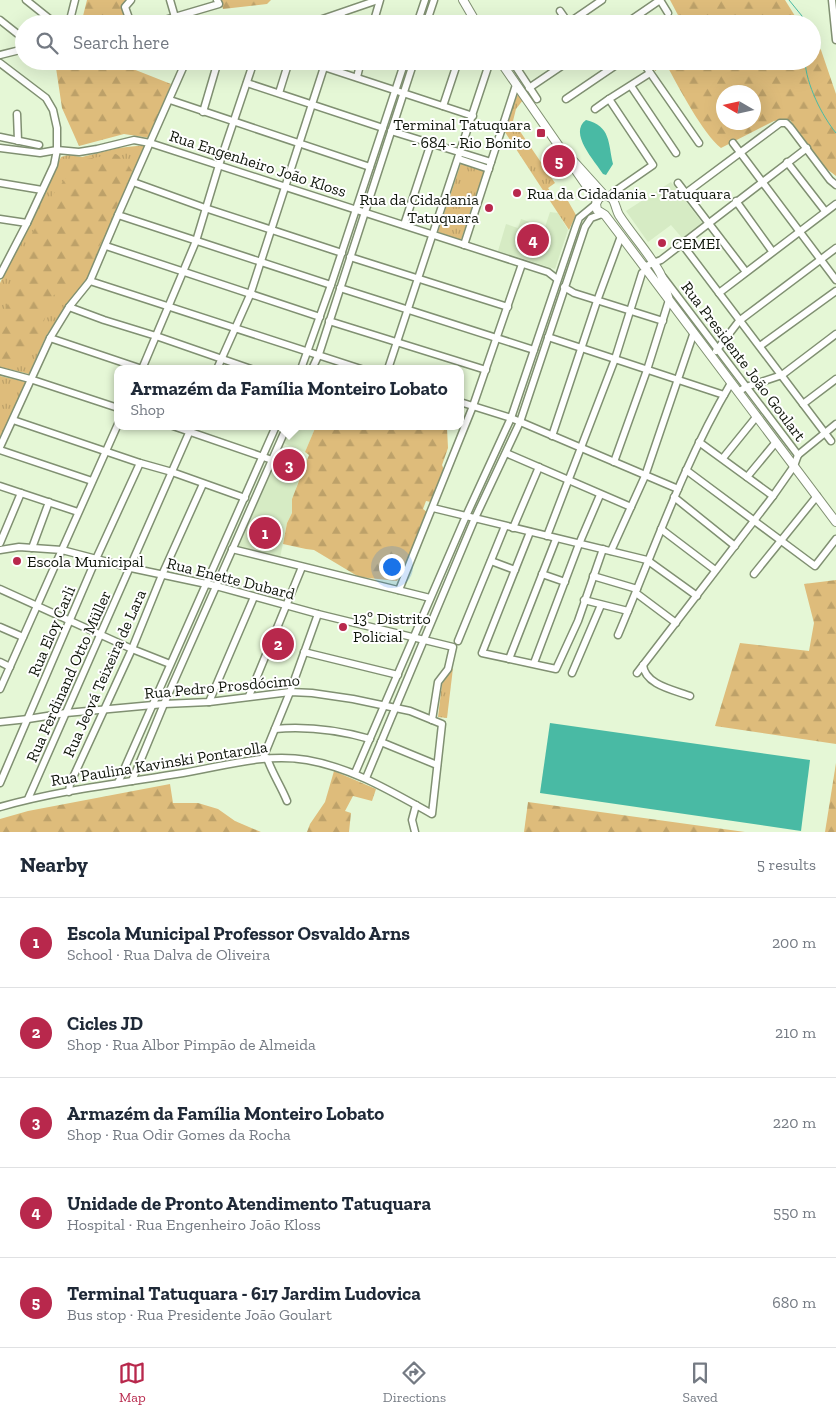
<!DOCTYPE html>
<meta charset="utf-8">
<style>
body{margin:0;font-family:"Zilla Slab",serif;background:#f6f6f7;color:#1f2937}
.compass{position:absolute;left:716px;top:85px;width:45px;height:45px;border-radius:50%;background:#fff;box-shadow:0 5px 20px #0002;rotate:279deg}
.you{position:absolute;left:391px;top:566px;width:18px;height:18px;margin:-12px;border:4px solid #fff;border-radius:50%;background:#1a73e8;box-shadow:0 0 0 8px #1a73e833}
.badge{display:grid;place-items:center;width:32px;height:32px;border-radius:50%;background:#b8284c;color:#fff;font-size:16px;font-weight:700}
.pin{position:absolute;translate:-50% -50%;border:2px solid #fff;box-shadow:0 1px 5px #0006}
.popup{position:absolute;left:114px;top:365px;width:350px;height:65px;box-sizing:border-box;display:grid;place-content:center;border-radius:10px;background:#fff;filter:drop-shadow(0 1px 4px #0005);font-size:16px;white-space:nowrap;color:#747a83}
.popup b{font-size:19px;color:#1f2937}
.popup::after{content:'';position:absolute;left:50%;top:100%;margin-left:-10px;border:10px solid transparent;border-top-color:#fff}
.list{margin:0;padding:0;list-style:none}
h2{display:flex;justify-content:space-between;align-items:center;height:65px;margin:0;padding:0 20px;font-size:21px}
h2 small{font-size:16px;font-weight:400;color:#747a83}
.list li{display:grid;grid-template-columns:32px 1fr auto;gap:15px;align-items:center;box-sizing:border-box;height:90px;padding:0 20px;border-top:1px solid #e0e1e3}
.list b{display:block;font-size:19px;white-space:nowrap}
.list p{margin:0;font-size:16px;white-space:nowrap;color:#747a83}
.list em{font-size:16px;font-style:normal;color:#747a83}
.icon{flex:none;width:28px;height:28px;fill:none;stroke:currentColor;stroke-width:2;stroke-linecap:round;stroke-linejoin:round}
.map{position:relative;flex:none;width:836px;height:832px;overflow:hidden}
.search{position:absolute;background:#fff;box-shadow:0 5px 20px #0002;left:15px;right:15px;top:15px;height:55px;display:flex;align-items:center;gap:12px;box-sizing:border-box;padding:0 18px;border-radius:28px;color:#747a83;font-size:19px}
.sheet{height:515px;background:#fff}
nav{display:flex;justify-content:space-around;align-items:center;box-sizing:border-box;height:70px;border-top:1px solid #e0e1e3;background:#fff;font-size:14px;color:#747a83}
nav a{display:grid;justify-items:center;gap:2px}
nav .on{color:#b8284c}
.map>svg:first-child{display:block}
</style>
<div class="map">
<svg width="836" height="832" viewBox="0 0 836 832">
<defs>
<pattern id="grass-tufts" width="24" height="20" patternUnits="userSpaceOnUse" patternTransform="scale(1.25)"><rect width="24" height="20" fill="#debc7b"/><path d="M3 7l-1-3M5 7V3M7 7l1-3M15 17l-1-3M17 17v-4M19 17l1-3" fill="none" stroke="#bda169"/></pattern>
<pattern id="forest-firs" width="22" height="20" patternUnits="userSpaceOnUse" patternTransform="scale(1.25)"><rect width="22" height="20" fill="#debc7b"/><path d="M5 1l3.5 6h-7zM16 11l3.5 6h-7z" fill="#bda169"/></pattern>
</defs>
<rect width="100%" height="100%" fill="#e5f7d6"/>
<g fill="#d6ebc4">
<path d="M671 182 703 224 683 239 671 225 648 242 626 211Z"/>
<path d="M550 212 558 213 568 230 555 269 498 251 506 224 518 228 521 219 545 227Z"/>
<path d="M291 426H316L305 452 283 443Z"/>
<path d="M273 468 299 480 292 499V513L287 523 280 558 238 548Z"/>
</g>
<g fill="url(#grass-tufts)">
<path d="M518 94 523 100 516 109 513 121 555 183 548 188 556 200 564 194 576 215 569 230 503 129Z"/>
<path d="M146 145 88 279 67 305 46 336 29 374 0 367V283L61 157 68 155 82 157 118 148Z"/>
<path d="M461 163 484 171 461 240 438 232Z"/>
<path d="M0 376 26 382 0 439Z"/>
<path d="M453 668 447 718 438 717 442 684Z"/>
</g>
<g fill="url(#forest-firs)" fill-rule="evenodd">
<path d="M87 0H126L121 6 129 24H81Z"/>
<path d="M220 0H271L267 4 223 9Z"/>
<path d="M670 0H785L800 24H676L679 17Z"/>
<path d="M812 40 821 50 836 94V176L823 166 790 120 774 121 721 148C703 134 678 86 666 64L655 71 650 61H812ZM724 92H754V122H724Z"/>
<path d="M60 61H131L133 69 171 84 150 138 124 134 79 146 62 108 56 68Z"/>
<path d="M116 154 125 160 132 171 88 272 69 289 54 295 47 301 45 318 39 337C23 345 24 357 10 367L1 362 0 322 15 287 13 270 52 196 66 178 69 162Z"/>
<path d="M316 426H445L447 428 448 448 442 465 444 470 431 502 426 501 423 509 427 512C417 535 410 560 397 581L359 577 314 550 306 549 283 544 287 523 292 513V499L309 455 305 452Z"/>
<path d="M836 580V744L715 726 740 643 809 651 814 623 804 584Z"/>
<path d="M836 763V832H825Z"/>
<path d="M334 771 376 789 372 801 353 796 345 811 351 813 349 832H307L310 824 325 802Z"/>
<path d="M170 784 173 803H198L218 809 235 821 261 832H0V819L28 811Z"/>
<path d="M528 802 745 832H524Z"/>
</g>
<g fill="#49baa4">
<path d="M586 120C611 126 608 143 613 164L606 175 603 174C595 161 568 133 586 120Z"/>
<path d="M550 723 810 760 801 831 540 793Z"/>
</g>
<g fill="none" stroke-linecap="round" stroke-linejoin="round">
<g stroke="#49baa4" stroke-width="1">
<path d="M789 0 802 16 803 24"/>
<path d="M805 61C806 84 822 116 836 133"/>
</g>
<defs>
<g id="minor">
<path d="M26 0 56 24"/>
<path d="M131 0 125 7 131 24"/>
<path d="M170 0 177 24"/>
<path d="M660 0 668 13"/>
<path d="M832 0 836 40"/>
<path d="M560 11 569 24"/>
<path d="M0 20 24 39"/>
<path d="M69 24 75 0"/>
<path d="M151 24 219 4 217 0"/>
<path d="M308 24 378 0"/>
<path d="M338 24 342 13"/>
<path d="M373 24 380 0"/>
<path d="M417 24 425 0"/>
<path d="M426 24 434 0"/>
<path d="M567 24 602 0"/>
<path d="M625 24 660 0"/>
<path d="M0 55 24 49"/>
<path d="M512 61 537 99"/>
<path d="M642 61 699 143"/>
<path d="M0 63 46 98 53 110 57 128V150L54 165 27 223 0 275"/>
<path d="M324 67 473 116"/>
<path d="M357 77 361 61"/>
<path d="M247 83 383 128"/>
<path d="M631 86 676 153"/>
<path d="M529 88 569 61"/>
<path d="M279 93 289 61"/>
<path d="M566 99 622 61"/>
<path d="M170 100 370 167"/>
<path d="M443 106 458 61"/>
<path d="M595 109 609 99"/>
<path d="M203 112 218 61"/>
<path d="M17 114 18 141"/>
<path d="M391 131 491 162"/>
<path d="M0 137 39 145"/>
<path d="M733 143 836 280"/>
<path d="M0 148 40 153 57 150 79 152 97 149 134 140 150 143 548 272 557 279"/>
<path d="M459 159 489 169"/>
<path d="M787 162 825 211"/>
<path d="M133 182 205 208 342 253"/>
<path d="M0 183 42 190"/>
<path d="M678 183 746 272"/>
<path d="M686 193 780 123H786L790 127 830 180 836 185"/>
<path d="M610 197 614 192 653 165 609 99 650 73"/>
<path d="M736 201 772 251"/>
<path d="M118 215 331 285"/>
<path d="M0 219 27 223"/>
<path d="M404 225 431 143"/>
<path d="M682 244 831 441"/>
<path d="M464 245 516 85"/>
<path d="M106 246 320 317"/>
<path d="M350 257 508 307"/>
<path d="M642 264 646 266 661 260 807 148"/>
<path d="M663 277 798 455"/>
<path d="M90 281 361 369"/>
<path d="M564 287 574 293 663 321"/>
<path d="M340 288 534 350"/>
<path d="M719 293 836 204"/>
<path d="M69 307 104 320 156 336 251 369"/>
<path d="M329 321 486 370"/>
<path d="M548 337 724 395"/>
<path d="M50 338 142 369"/>
<path d="M760 346 836 291"/>
<path d="M716 351 739 321 836 248"/>
<path d="M142 369 196 241 219 165 254 61"/>
<path d="M217 369 250 295 326 61"/>
<path d="M301 369 331 285 405 61"/>
<path d="M312 369 319 354 414 61"/>
<path d="M388 369 490 61"/>
<path d="M0 371 30 379 118 408"/>
<path d="M738 392 746 387 782 375 836 334"/>
<path d="M460 402 511 418 678 489"/>
<path d="M803 404 836 379"/>
<path d="M13 420 140 463 172 472 245 498"/>
<path d="M173 426 272 460"/>
<path d="M552 436 597 301 621 236"/>
<path d="M699 442 773 496"/>
<path d="M0 447 50 338 69 307 90 281 118 215 186 61"/>
<path d="M0 450 92 481"/>
<path d="M506 453 631 507"/>
<path d="M798 455 836 424"/>
<path d="M723 458 757 416"/>
<path d="M614 462 647 370 669 300"/>
<path d="M686 470 815 566 836 539"/>
<path d="M747 477 776 442"/>
<path d="M0 486 78 512"/>
<path d="M674 497 735 546"/>
<path d="M433 508 647 560 697 596"/>
<path d="M513 528 539 467"/>
<path d="M661 529 715 570"/>
<path d="M530 532 482 653 556 669 578 621 603 549"/>
<path d="M547 536 615 359 642 273"/>
<path d="M0 543 21 493"/>
<path d="M32 548 49 502"/>
<path d="M232 549 430 598"/>
<path d="M0 550 19 547 62 550 131 568 216 586 318 614 453 647 448 669 438 682 432 720"/>
<path d="M611 551 645 476 694 332"/>
<path d="M491 561 515 570"/>
<path d="M542 574 565 582"/>
<path d="M754 574 817 496"/>
<path d="M593 576 637 589"/>
<path d="M0 589 132 649 170 664"/>
<path d="M399 590 473 406 522 264"/>
<path d="M636 593 676 623"/>
<path d="M584 600 628 611"/>
<path d="M0 627 23 637"/>
<path d="M618 635C654 550 684 462 731 383"/>
<path d="M458 641 505 526"/>
<path d="M304 652 398 675"/>
<path d="M509 659 556 539"/>
<path d="M0 662 10 667"/>
<path d="M534 663 579 544 600 495"/>
<path d="M643 665C645 685 674 690 690 696"/>
<path d="M572 673 601 605"/>
<path d="M637 673 773 496 794 466 798 455"/>
<path d="M0 689 118 424"/>
<path d="M249 696 302 567"/>
<path d="M209 702 254 597"/>
<path d="M0 722 28 719 66 713 164 704 209 702 290 692 312 693 353 699 410 711 442 724 432 814C392 792 353 768 307 760 265 753 224 766 183 773 122 783 60 790 0 807"/>
<path d="M275 729C308 726 338 730 370 739"/>
<path d="M381 742 437 765"/>
<path d="M263 758 290 692 318 614"/>
<path d="M267 758C272 773 281 786 287 801"/>
<path d="M355 773 466 516 511 418 576 226 579 218 596 204"/>
<path d="M366 778 475 518 520 422 585 227 591 218 602 214"/>
<path d="M132 781 164 704 287 426"/>
<path d="M0 783 96 559 140 463"/>
<path d="M118 783 276 426"/>
<path d="M69 792 70 784 132 649 162 575 203 484"/>
<path d="M28 799 192 426"/>
<path d="M415 832 412 820 416 805"/>
</g>
<g id="major">
<path d="M463 0 477 24"/>
<path d="M500 61 597 201"/>
<path d="M568 155 605 196"/>
<path d="M669 300C666 291 664 281 660 273 649 253 632 235 619 215 616 210 615 200 611 198 604 193 598 197 596 204L597 210 605 215 621 236 836 522"/>
</g>
</defs>
<use href="#minor" stroke="#809072" stroke-width="9"/>
<use href="#major" stroke="#809072" stroke-width="10"/>
<use href="#minor" stroke="#fff" stroke-width="6"/>
<use href="#major" stroke="#fff" stroke-width="8"/>
</g>
<g fill="#b8284c" stroke="#fff" stroke-width="2">
<rect x="536" y="128" width="10" height="10" rx="2.5"/>
<circle cx="517" cy="193" r="5"/>
<circle cx="489" cy="208" r="5"/>
<circle cx="662" cy="243" r="5"/>
<circle cx="17" cy="561" r="5"/>
<circle cx="343" cy="627" r="5"/>
</g>
<g text-anchor="middle" stroke-width="4" stroke-linejoin="round" paint-order="stroke">
<g font-size="16" fill="#0f150a" stroke="#fff" text-anchor="start">
<text x="531" y="130" text-anchor="end">Terminal Tatuquara<tspan x="531" dy="18">- 684 - Rio Bonito</tspan></text>
<text x="527" y="199">Rua da Cidadania - Tatuquara</text>
<text x="479" y="205" text-anchor="end">Rua da Cidadania<tspan x="479" dy="18">Tatuquara</tspan></text>
<text x="672" y="249">CEMEI</text>
<text x="27" y="567">Escola Municipal</text>
<text x="353" y="624">13º Distrito<tspan x="353" dy="18">Policial</tspan></text>
</g>
<g font-size="16" fill="#0f150a" stroke="#fff">
<text transform="translate(258 163) rotate(18)" y="6">Rua Engenheiro João Kloss</text>
<text transform="translate(744 361) rotate(53)" y="6">Rua Presidente João Goulart</text>
<text transform="translate(231 578) rotate(14)" y="6">Rua Enette Dubard</text>
<text transform="translate(51 631) rotate(-67)" y="6">Rua Eloy Carli</text>
<text transform="translate(104 673) rotate(-66)" y="6">Rua Jeová Teixeira de Lara</text>
<text transform="translate(68 676) rotate(-66)" y="6">Rua Ferdinand Otto Müller</text>
<text transform="translate(222 686) rotate(-5)" y="6">Rua Pedro Prosdócimo</text>
<text transform="translate(159 763) rotate(-9)" y="6">Rua Paulina Kavinski Pontarolla</text>
</g>
</g>
</svg>
<svg class="compass" viewBox="-18 -18 36 36"><path d="M0-13l5 13h-10z" fill="#e53935"/><path d="M0 13l5-13h-10z" fill="#747a83"/></svg>
<div class="you"></div>
<div class="pin badge" style="left:265px;top:533px">1</div>
<div class="pin badge" style="left:278px;top:644px">2</div>
<div class="pin badge" style="left:289px;top:465px">3</div>
<div class="popup"><b>Armazém da Família Monteiro Lobato</b>Shop</div>
<div class="pin badge" style="left:533px;top:240px">4</div>
<div class="pin badge" style="left:559px;top:161px">5</div>
<div class="search"><svg class="icon" aria-label="search" viewBox="0 0 24 24"><circle cx="10" cy="10" r="6"/><path d="M15 15l6 6"/></svg>Search here</div>
</div>
<section class="sheet">
<h2>Nearby<small>5 results</small></h2>
<ul class="list">
<li><span class="badge">1</span><div><b>Escola Municipal Professor Osvaldo Arns</b><p>School · Rua Dalva de Oliveira</p></div><em>200 m</em></li>
<li><span class="badge">2</span><div><b>Cicles JD</b><p>Shop · Rua Albor Pimpão de Almeida</p></div><em>210 m</em></li>
<li><span class="badge">3</span><div><b>Armazém da Família Monteiro Lobato</b><p>Shop · Rua Odir Gomes da Rocha</p></div><em>220 m</em></li>
<li><span class="badge">4</span><div><b>Unidade de Pronto Atendimento Tatuquara</b><p>Hospital · Rua Engenheiro João Kloss</p></div><em>550 m</em></li>
<li><span class="badge">5</span><div><b>Terminal Tatuquara - 617 Jardim Ludovica</b><p>Bus stop · Rua Presidente João Goulart</p></div><em>680 m</em></li>
</ul>
</section>
<nav>
<a class="on"><svg class="icon" aria-label="map" viewBox="0 0 24 24"><path d="M3 6l6-2 6 2 6-2v14l-6 2-6-2-6 2zM9 4v14M15 6v14"/></svg>Map</a>
<a><svg class="icon" aria-label="directions" viewBox="0 0 24 24"><path d="M12 3l9 9-9 9-9-9zM9 14v-3h6M13 9l2 2-2 2"/></svg>Directions</a>
<a><svg class="icon" aria-label="saved" viewBox="0 0 24 24"><path d="M7 4h10v16l-5-4-5 4z"/></svg>Saved</a>
</nav>
